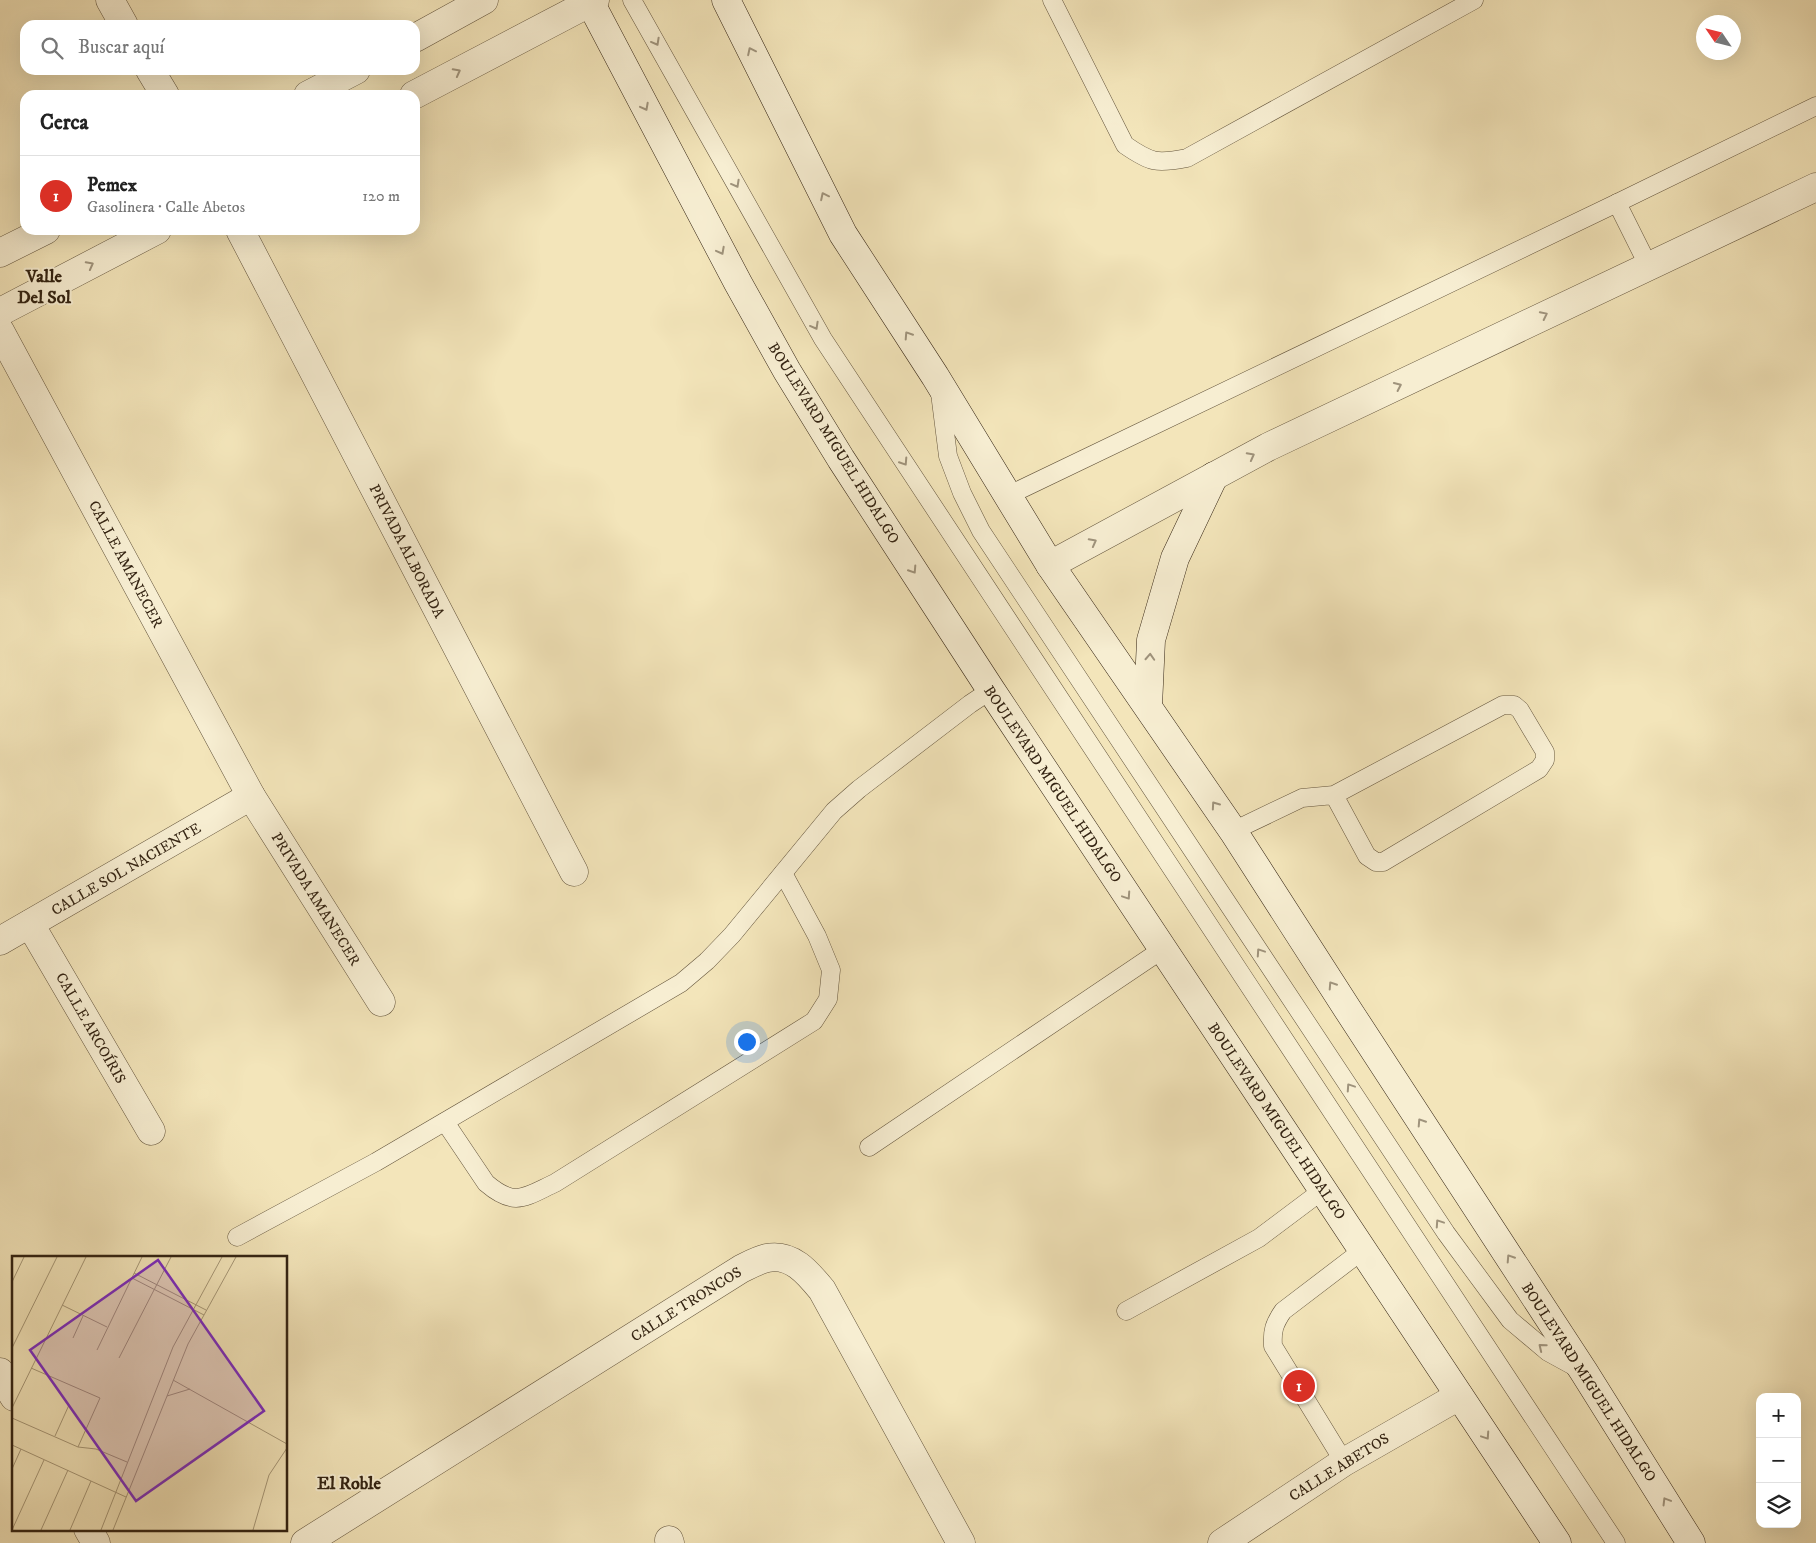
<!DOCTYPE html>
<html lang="es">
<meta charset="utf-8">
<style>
body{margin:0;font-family:"IM FELL DW Pica",serif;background:#f6f6f6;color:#222}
.controls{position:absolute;right:15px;bottom:15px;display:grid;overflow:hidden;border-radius:10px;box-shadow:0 5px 20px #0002}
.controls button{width:45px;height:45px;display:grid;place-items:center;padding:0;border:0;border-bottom:1px solid #e0e0e0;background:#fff;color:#222;font:25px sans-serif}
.compass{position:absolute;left:1696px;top:15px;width:45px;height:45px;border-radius:50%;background:#fff;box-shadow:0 5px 20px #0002;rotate:305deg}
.you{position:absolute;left:746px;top:1041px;width:18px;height:18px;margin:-12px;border:4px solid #fff;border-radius:50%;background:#1a73e8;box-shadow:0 0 0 8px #1a73e833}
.badge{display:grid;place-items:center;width:32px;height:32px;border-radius:50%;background:#d93025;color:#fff;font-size:16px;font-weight:700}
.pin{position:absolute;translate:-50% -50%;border:2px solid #fff;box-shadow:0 1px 5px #0006}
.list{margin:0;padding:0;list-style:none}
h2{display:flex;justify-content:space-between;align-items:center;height:65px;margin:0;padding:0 20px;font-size:21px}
h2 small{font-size:16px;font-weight:400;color:#767676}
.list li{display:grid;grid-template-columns:32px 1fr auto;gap:15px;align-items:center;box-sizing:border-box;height:80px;padding:0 20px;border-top:1px solid #e0e0e0}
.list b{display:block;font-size:19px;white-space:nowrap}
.list p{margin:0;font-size:16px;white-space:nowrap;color:#767676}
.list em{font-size:16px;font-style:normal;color:#767676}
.icon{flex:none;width:28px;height:28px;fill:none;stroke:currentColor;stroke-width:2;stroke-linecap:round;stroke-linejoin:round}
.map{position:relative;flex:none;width:1816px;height:1543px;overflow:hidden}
.search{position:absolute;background:#fff;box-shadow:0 5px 20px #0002;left:20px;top:20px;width:400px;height:55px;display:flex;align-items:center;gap:12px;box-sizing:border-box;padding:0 18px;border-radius:15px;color:#767676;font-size:19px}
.panel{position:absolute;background:#fff;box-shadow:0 5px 20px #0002;left:20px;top:90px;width:400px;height:145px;border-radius:15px}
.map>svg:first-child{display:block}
</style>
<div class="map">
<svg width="1816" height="1543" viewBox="0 0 1816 1543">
<rect width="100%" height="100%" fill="#f3e5ba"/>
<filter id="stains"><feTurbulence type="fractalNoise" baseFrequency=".004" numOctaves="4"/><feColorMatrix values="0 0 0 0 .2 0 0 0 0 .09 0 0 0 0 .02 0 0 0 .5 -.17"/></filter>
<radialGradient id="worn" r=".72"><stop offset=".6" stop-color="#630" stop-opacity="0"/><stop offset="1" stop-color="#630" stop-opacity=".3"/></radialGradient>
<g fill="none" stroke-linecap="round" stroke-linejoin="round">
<defs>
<g id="service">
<path d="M632 0 823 339 1616 1543"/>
<path d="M1052 0 1125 145C1151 163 1157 164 1187 158L1474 0"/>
<path d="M1617 203 1648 265"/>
<path d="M940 393 948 456 962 493 981 531 1446 1233 1510 1320 1548 1352 1579 1369"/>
<path d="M1009 495 1617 203 1816 106"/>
<path d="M1233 831 1302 798 1334 795 1367 856 1376 862H1383L1539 769 1545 760V752L1520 710 1514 705H1503L1334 795"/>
<path d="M445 1122 486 1183C515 1208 525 1197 555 1183L814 1021 828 999 831 970 817 936 783 873"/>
<path d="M869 1147 1163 949"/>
<path d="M237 1237 376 1162 681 983 707 961 732 935 834 811 859 789 970 704 991 690"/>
<path d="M1126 1311 1259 1238 1323 1190"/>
<path d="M1344 1462 1273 1346C1272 1331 1274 1324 1283 1311L1363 1250"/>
</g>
<g id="minor">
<path d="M110 0 124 25"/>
<path d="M415 38 484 0"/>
<path d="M150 70 165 95"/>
<path d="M308 95 356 70"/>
<path d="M414 95 595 0"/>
<path d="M240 230 574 872"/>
<path d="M0 253 46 230"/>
<path d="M0 312 157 230"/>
<path d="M0 331 251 796 381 1002"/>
<path d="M1050 565 1268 447 1816 187"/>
<path d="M30 924 151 1131"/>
<path d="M0 941 251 796"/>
<path d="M0 1372 14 1397"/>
<path d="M88 1529 96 1543"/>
<path d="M669 1540 670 1543"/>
<path d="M305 1543 741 1269C749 1265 758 1260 767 1258 792 1253 808 1273 822 1290L961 1543"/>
<path d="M1222 1543 1344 1462 1459 1396"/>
</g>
<g id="secondary">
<path d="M589 0 738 283 787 371 841 459 991 690 1557 1543"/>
<path d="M726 0 843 234 935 376 1050 565 1233 831 1350 1013 1584 1372 1691 1543"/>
<path d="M1148 706 1151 640 1175 558 1214 476"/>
</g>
</defs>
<use href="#service" stroke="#63543c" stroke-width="19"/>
<use href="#minor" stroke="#63543c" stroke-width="29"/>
<use href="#secondary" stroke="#332312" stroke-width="29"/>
<use href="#service" stroke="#f7eed2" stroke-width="18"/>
<use href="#minor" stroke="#f7eed2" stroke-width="28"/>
<use href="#secondary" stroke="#f7eed2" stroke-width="28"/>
</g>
<defs><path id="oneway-chevron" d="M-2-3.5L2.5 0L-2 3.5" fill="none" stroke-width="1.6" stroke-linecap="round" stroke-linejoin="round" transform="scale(1.25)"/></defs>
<g stroke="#9f937c">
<use href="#oneway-chevron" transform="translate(656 42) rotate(61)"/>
<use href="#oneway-chevron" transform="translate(751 51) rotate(-116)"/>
<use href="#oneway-chevron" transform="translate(457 72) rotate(-28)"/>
<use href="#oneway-chevron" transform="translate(645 107) rotate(62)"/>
<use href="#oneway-chevron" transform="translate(736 184) rotate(61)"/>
<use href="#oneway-chevron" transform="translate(824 196) rotate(-116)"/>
<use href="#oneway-chevron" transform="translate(721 251) rotate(62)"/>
<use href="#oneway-chevron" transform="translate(90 265) rotate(-28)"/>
<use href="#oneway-chevron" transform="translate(1544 315) rotate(-26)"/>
<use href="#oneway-chevron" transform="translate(815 326) rotate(61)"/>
<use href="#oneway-chevron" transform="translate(908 335) rotate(-123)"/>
<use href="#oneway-chevron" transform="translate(1398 386) rotate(-25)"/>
<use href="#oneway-chevron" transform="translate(1251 456) rotate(-28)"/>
<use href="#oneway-chevron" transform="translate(904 462) rotate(57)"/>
<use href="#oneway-chevron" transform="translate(1093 542) rotate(-28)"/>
<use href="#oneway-chevron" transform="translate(913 570) rotate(57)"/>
<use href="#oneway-chevron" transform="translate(1150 657) rotate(-87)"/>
<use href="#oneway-chevron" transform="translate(1215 805) rotate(-125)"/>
<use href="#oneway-chevron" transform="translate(1127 896) rotate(56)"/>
<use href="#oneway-chevron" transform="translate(1260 952) rotate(-124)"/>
<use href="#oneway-chevron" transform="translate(1332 985) rotate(-123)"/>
<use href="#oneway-chevron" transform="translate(1350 1087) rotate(-124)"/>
<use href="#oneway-chevron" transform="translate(1421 1122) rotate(-123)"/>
<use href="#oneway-chevron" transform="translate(1439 1223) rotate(-124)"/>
<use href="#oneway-chevron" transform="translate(1510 1258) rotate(-123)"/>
<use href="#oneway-chevron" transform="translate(1542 1347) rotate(-141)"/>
<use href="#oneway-chevron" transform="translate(1486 1436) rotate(56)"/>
<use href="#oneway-chevron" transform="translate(1666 1501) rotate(-121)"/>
</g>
<g text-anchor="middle" stroke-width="4" stroke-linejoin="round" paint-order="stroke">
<g font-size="15" fill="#332312" stroke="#f7eed2">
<text transform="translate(834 443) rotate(58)" y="5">BOULEVARD MIGUEL HIDALGO</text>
<text transform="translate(407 551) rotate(63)" y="5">PRIVADA ALBORADA</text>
<text transform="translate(126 564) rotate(62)" y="5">CALLE AMANECER</text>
<text transform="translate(1053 784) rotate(56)" y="5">BOULEVARD MIGUEL HIDALGO</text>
<text transform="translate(126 869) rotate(-30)" y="5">CALLE SOL NACIENTE</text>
<text transform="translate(316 899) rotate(58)" y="5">PRIVADA AMANECER</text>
<text transform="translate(91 1028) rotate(60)" y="5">CALLE ARCOÍRIS</text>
<text transform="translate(1277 1121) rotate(56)" y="5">BOULEVARD MIGUEL HIDALGO</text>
<text transform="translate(686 1304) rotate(-32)" y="5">CALLE TRONCOS</text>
<text transform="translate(1589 1382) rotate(57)" y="5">BOULEVARD MIGUEL HIDALGO</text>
<text transform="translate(1339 1467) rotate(-32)" y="5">CALLE ABETOS</text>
</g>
<g font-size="18" font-weight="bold" fill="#332312" stroke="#f7eed2">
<text x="44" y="282">Valle<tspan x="44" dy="21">Del Sol</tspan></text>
<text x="349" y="1489">El Roble</text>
</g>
</g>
<g transform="translate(12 1256)">
<rect width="275" height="275" fill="#f3e5ba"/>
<path fill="none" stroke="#a69777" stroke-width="1" d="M122 17 194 54M120 22 192 59M0 26 12 1M50 49 95 71M61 82 71 60M0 92 45 1M85 94 130 1M107 102 159 1M19 112 88 142 66 191M161 124 275 188M155 140 178 133M0 152 74 1M0 162 66 191 84 193 115 206M43 180 57 149M0 189 114 241M0 213 9 193M0 274 32 204M29 274 56 214M58 274 79 225M89 274 161 91 210 1M101 274 176 88 224 1M241 274 257 219 275 192"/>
<path fill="#7b2cbf" fill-opacity="0.15" stroke="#7b2cbf" stroke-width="2.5" d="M146 4 252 155 124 245 18 94Z"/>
<rect width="275" height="275" fill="none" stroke="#332312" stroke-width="2.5"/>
</g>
<rect width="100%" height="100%" filter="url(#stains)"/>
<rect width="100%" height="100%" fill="url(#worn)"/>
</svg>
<div class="controls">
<button>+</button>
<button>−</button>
<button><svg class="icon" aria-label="layers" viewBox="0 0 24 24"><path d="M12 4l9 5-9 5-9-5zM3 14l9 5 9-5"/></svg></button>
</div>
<svg class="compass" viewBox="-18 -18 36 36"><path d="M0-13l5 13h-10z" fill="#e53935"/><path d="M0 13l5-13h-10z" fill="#767676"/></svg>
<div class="you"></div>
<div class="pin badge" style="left:1299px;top:1386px">1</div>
<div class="search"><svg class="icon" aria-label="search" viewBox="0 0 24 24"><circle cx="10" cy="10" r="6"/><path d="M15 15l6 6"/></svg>Buscar aquí</div>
<section class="panel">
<h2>Cerca<small></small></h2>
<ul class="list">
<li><span class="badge">1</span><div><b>Pemex</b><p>Gasolinera · Calle Abetos</p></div><em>120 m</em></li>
</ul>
</section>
</div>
